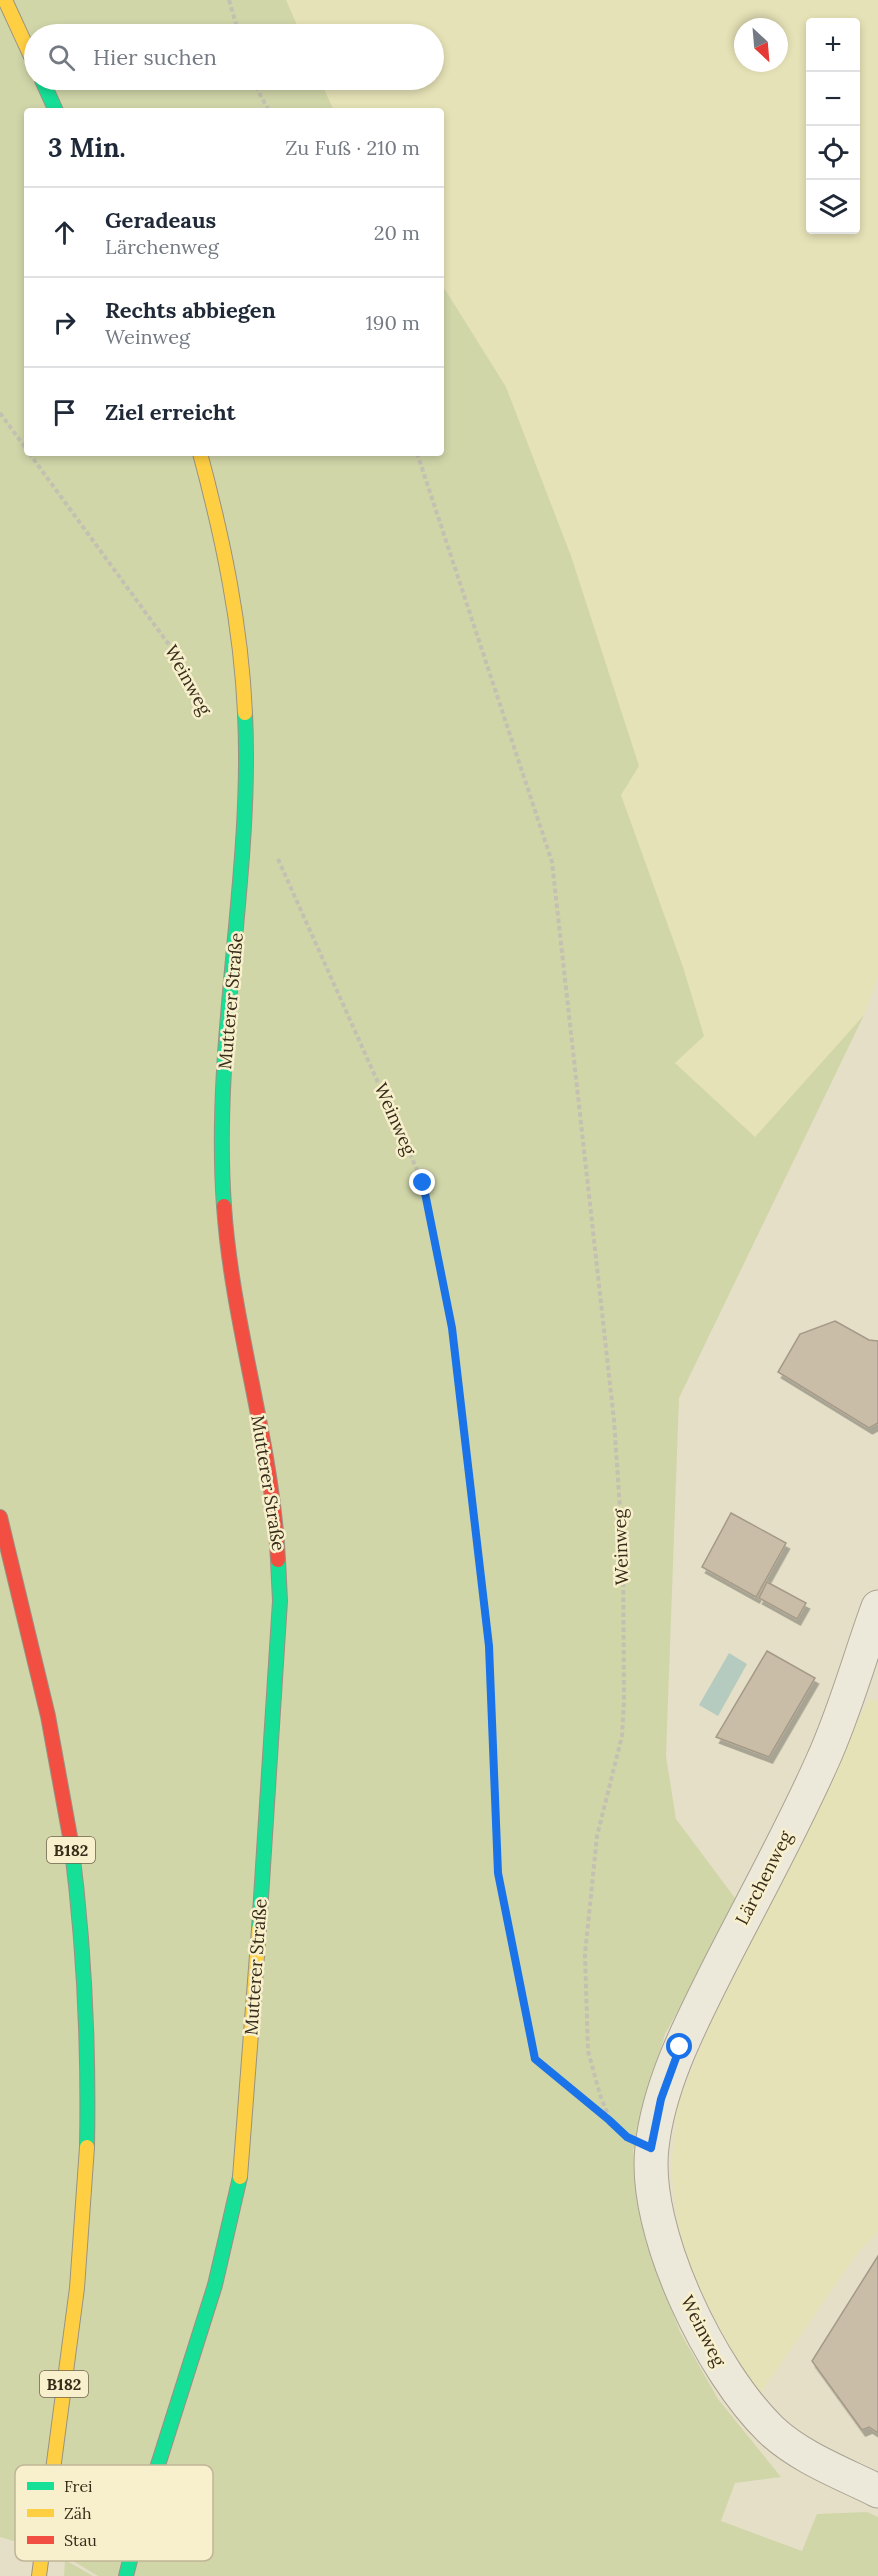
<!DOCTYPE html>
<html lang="de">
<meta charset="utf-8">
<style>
body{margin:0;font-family:Lora,serif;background:#f2f2f3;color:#1f2937}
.controls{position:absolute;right:18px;top:18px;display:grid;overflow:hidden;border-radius:6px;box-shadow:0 3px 9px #0003}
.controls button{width:54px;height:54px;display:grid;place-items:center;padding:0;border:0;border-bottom:2px solid #e0e1e3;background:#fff;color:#1f2937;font:30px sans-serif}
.compass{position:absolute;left:734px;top:18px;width:54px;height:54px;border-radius:50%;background:#fff;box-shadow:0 3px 9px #0003;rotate:154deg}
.stop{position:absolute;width:18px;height:18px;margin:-14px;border:4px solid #1a73e8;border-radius:50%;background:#fff}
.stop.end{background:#1a73e8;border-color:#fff;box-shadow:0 2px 6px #0008}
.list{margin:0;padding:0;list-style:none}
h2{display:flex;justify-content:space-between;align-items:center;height:78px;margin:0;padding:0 24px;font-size:26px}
h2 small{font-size:20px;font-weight:400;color:#747a83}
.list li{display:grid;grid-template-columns:39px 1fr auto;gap:18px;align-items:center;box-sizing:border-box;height:90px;padding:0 24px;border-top:2px solid #e0e1e3}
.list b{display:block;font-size:22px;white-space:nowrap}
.list p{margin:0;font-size:20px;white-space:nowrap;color:#747a83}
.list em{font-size:20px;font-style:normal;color:#747a83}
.icon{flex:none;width:33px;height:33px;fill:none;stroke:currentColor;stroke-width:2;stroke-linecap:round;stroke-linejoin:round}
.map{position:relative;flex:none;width:878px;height:2576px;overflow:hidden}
.search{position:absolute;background:#fff;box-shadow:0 3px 9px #0003;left:24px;top:24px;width:420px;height:66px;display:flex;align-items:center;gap:15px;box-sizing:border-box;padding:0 21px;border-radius:33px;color:#747a83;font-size:22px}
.panel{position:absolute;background:#fff;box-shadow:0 3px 9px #0003;left:24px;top:108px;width:420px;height:348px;border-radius:6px}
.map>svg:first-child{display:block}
</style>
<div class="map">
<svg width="878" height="2576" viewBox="0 0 878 2576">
<defs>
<filter id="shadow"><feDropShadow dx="3.5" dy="6" stdDeviation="0" flood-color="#0004"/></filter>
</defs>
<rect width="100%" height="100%" fill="#e5dfc8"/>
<g fill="#e6e2b7" fill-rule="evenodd">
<path d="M286 0H878V976L864 1015 755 1138 674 1063 683 967 621 795 639 766 571 556 506 387 441 283V111H334L320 80H434V34H301ZM810 22H856V230H810ZM743 27H779V63H743Z"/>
<path d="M869 1699 878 1701V2232L857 2254 757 2398 681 2254 671 2169 677 2106 727 1981 800 1830Z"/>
</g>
<g fill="#d1d6a9">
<path d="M0 0H286L301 34H34V80H320L334 111H27V453H441V283L506 387 571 556 639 766 621 795 683 967 704 1036 675 1063 755 1137 864 1015 679 1398 666 1756 676 1819 738 1902 665 2034 633 2151 645 2239 680 2332 718 2399 781 2477 735 2483 721 2521 802 2551 817 2514 867 2512 878 2517V2576H98L65 2556 0 2537Z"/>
<path d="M65 2560 93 2576H64Z"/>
</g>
<path fill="#b5cbbf" d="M729 1653 747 1664 718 1716 699 1705Z"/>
<g fill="#c9bda8" stroke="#a59a88" stroke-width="1.5" filter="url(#shadow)">
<path d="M835 1321 869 1340 878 1341V1423L869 1428 778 1372 800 1334Z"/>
<path d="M731 1513 786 1543 756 1597 702 1567Z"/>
<path d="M767 1582 806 1603 797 1619 759 1598Z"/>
<path d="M767 1651 815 1678 769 1757 716 1737Z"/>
<path d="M878 2256V2433L869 2427 862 2430 812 2361Z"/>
</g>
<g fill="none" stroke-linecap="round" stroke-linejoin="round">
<defs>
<path id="street" d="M878 1607C859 1659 845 1712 822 1762 791 1832 753 1900 718 1969 690 2025 659 2084 652 2147 642 2231 711 2372 771 2430 801 2458 842 2473 878 2491"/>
<g id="fast">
<path d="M42 80 56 111"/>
<path d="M224 1206C212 1041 253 877 245 713"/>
<path d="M71 1842C84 1943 89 2045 87 2147"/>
<path d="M259 1929 280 1601 278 1560"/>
<path d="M126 2576 139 2525 215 2285 240 2177"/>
</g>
<g id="slow">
<path d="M5 0 34 63"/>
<path d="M200 453C223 539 241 624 245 713"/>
<path d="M240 2177 259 1929"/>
<path d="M39 2576 77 2288 87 2147"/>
</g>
<g id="jam">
<path d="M224 1206C232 1325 272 1440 278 1560"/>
<path d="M0 1517 48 1716 71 1842"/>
</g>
</defs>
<use href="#street" stroke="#a9a292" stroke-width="35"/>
<use href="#fast" stroke="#999282" stroke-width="16"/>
<use href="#slow" stroke="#999282" stroke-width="16"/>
<use href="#jam" stroke="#999282" stroke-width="16"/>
<g stroke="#c4c0b2" stroke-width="4" stroke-dasharray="4.5 3" stroke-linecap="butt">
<path d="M229 0 239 34"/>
<path d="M252 80 269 111"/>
<path d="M0 413 27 450"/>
<path d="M29 453 170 646 207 715"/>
<path d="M417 453 552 862 614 1420 623 1553 624 1701 622 1736 597 1836 585 1954 588 2051 600 2095 610 2120 618 2130"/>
<path d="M278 859 423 1183 452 1327 489 1646 498 1873 535 2059 610 2120"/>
</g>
<use href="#street" stroke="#ece8da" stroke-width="33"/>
<use href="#fast" stroke="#16e098" stroke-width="14"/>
<use href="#slow" stroke="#ffcf43" stroke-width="14"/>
<use href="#jam" stroke="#f24e42" stroke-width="14"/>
</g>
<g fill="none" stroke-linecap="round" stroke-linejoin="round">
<path stroke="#1a73e8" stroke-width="8" d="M423 1183 452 1328 489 1646 498 1873 535 2059 609 2120 627 2137 651 2148 661 2099 680 2047"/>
</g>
<g text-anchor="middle" stroke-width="5" stroke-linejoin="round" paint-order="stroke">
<g fill="#f8f0cc" stroke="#71664f" stroke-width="1.5">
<rect x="47" y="1837" width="48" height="26" rx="4.5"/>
<rect x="40" y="2371" width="48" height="26" rx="4.5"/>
</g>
<g font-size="16" font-weight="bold" fill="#372b1a">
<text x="71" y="1856">B182</text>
<text x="64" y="2390">B182</text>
</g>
<g font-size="18" fill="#372b1a" stroke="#f8f0cc">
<text transform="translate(188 680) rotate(61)" y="6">Weinweg</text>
<text transform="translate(231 1001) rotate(-85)" y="6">Mutterer Straße</text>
<text transform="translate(395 1119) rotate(66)" y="6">Weinweg</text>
<text transform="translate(268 1483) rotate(81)" y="6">Mutterer Straße</text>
<text transform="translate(621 1547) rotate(-92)" y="6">Weinweg</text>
<text transform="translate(764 1878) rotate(-63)" y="6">Lärchenweg</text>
<text transform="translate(256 1967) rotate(-86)" y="6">Mutterer Straße</text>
<text transform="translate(703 2331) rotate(63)" y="6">Weinweg</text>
</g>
</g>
<rect x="15" y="2465" width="198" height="96" rx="9" fill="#f8f0cc" stroke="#beb597" stroke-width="1.5"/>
<rect x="27" y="2482" width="27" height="8" fill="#16e098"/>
<rect x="27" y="2509" width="27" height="8" fill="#ffcf43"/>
<rect x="27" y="2536" width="27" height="8" fill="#f24e42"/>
<g font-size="16" fill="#372b1a">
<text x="64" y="2492">Frei</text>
<text x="64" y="2519">Zäh</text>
<text x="64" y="2546">Stau</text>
</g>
</svg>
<div class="controls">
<button>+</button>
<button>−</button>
<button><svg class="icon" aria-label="locate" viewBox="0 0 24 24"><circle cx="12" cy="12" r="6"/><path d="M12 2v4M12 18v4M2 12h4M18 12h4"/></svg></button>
<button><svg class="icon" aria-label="layers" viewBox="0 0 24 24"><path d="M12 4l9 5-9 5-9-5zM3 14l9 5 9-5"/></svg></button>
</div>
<svg class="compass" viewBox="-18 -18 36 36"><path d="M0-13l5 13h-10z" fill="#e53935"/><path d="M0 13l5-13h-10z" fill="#747a83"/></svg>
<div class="stop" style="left:680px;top:2047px"></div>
<div class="stop end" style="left:423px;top:1183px"></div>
<div class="search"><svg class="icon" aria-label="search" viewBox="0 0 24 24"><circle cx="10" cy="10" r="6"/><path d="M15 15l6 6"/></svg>Hier suchen</div>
<section class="panel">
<h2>3 Min.<small>Zu Fuß · 210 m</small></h2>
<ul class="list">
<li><svg class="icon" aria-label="ahead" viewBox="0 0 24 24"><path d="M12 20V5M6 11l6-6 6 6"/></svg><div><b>Geradeaus</b><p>Lärchenweg</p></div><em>20 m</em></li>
<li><svg class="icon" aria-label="right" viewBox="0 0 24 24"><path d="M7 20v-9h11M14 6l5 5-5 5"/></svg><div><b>Rechts abbiegen</b><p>Weinweg</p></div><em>190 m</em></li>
<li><svg class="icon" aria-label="arrive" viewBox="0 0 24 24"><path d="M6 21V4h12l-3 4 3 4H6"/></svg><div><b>Ziel erreicht</b></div></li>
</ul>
</section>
</div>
